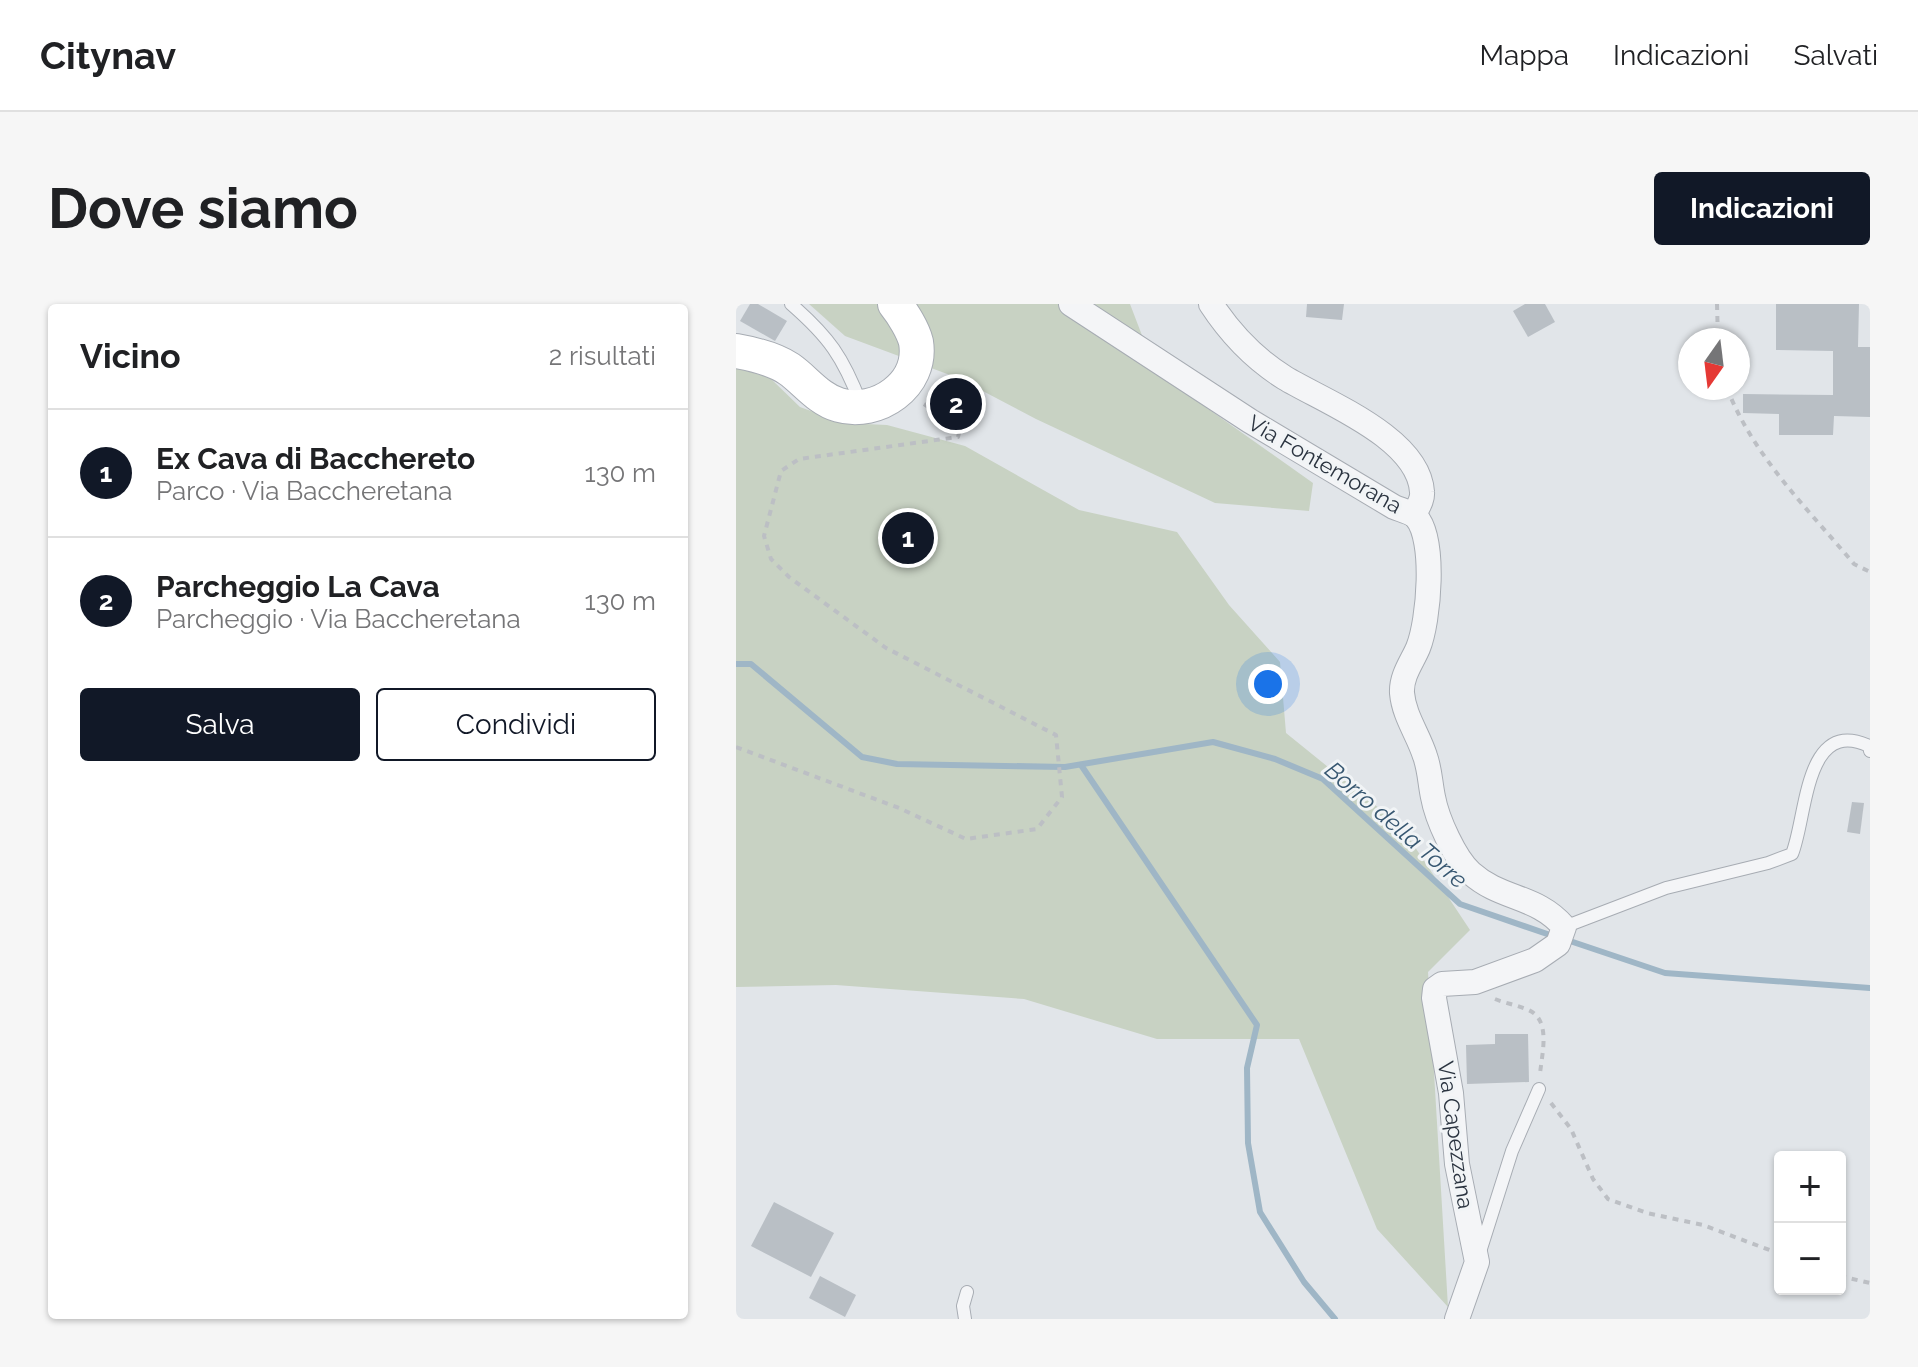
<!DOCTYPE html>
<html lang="it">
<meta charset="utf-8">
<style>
body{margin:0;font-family:Raleway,sans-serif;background:#f6f6f6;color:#202124}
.controls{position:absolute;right:24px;bottom:24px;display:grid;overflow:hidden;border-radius:8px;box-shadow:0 2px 6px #0004}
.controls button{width:72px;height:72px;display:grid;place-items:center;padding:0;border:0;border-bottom:2px solid #e0e0e0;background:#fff;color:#202124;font:40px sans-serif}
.compass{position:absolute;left:942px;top:24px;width:72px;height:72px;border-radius:50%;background:#fff;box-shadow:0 2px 6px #0004;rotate:194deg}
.you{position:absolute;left:532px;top:380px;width:28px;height:28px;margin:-20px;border:6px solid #fff;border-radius:50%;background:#1a73e8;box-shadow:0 0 0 12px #1a73e833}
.badge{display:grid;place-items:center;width:52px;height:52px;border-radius:50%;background:#111827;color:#fff;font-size:26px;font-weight:700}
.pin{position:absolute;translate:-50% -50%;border:4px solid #fff;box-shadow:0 2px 8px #0006}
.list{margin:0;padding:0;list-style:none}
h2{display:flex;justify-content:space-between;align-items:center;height:104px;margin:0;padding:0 32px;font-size:34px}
h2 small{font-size:26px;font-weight:400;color:#757577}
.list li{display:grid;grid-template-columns:52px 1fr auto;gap:24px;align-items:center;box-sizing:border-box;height:128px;padding:0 32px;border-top:2px solid #e0e0e0}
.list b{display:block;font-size:30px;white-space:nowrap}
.list p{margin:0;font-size:26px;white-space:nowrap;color:#757577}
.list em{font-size:26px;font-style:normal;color:#757577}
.actions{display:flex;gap:16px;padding:24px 32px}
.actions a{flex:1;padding:18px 0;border:2px solid #111827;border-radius:8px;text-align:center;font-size:28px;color:#111827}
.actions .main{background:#111827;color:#fff}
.map{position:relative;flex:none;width:1134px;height:1015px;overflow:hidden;border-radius:8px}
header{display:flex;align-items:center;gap:48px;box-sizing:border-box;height:112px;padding:0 40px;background:#fff;border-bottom:2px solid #e0e0e0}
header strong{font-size:38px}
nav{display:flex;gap:44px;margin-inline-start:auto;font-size:28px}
.intro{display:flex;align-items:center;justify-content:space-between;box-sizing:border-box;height:192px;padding:0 48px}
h1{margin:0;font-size:56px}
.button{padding:20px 36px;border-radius:8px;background:#111827;color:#fff;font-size:28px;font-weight:700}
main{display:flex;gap:48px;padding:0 48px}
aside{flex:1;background:#fff;border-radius:8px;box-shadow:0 2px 6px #0004}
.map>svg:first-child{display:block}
</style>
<header>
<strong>Citynav</strong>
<nav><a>Mappa</a><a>Indicazioni</a><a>Salvati</a></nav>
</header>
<div class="intro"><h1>Dove siamo</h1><a class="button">Indicazioni</a></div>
<main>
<aside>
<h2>Vicino<small>2 risultati</small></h2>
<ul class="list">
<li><span class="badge">1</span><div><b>Ex Cava di Bacchereto</b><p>Parco · Via Baccheretana</p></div><em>130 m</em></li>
<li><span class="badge">2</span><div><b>Parcheggio La Cava</b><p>Parcheggio · Via Baccheretana</p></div><em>130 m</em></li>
</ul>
<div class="actions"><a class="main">Salva</a><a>Condividi</a></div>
</aside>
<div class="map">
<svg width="1134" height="1015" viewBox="0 0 1134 1015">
<rect width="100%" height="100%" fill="#e1e5e9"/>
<g fill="#c8d2c3">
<path d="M73 0H394L420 68 577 179 573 207 479 199 300 115 222 74 109 32Z"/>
<path d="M0 64 33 73 64 103 108 119 151 121 229 142 343 206 441 228 493 301 544 358 550 429 665 522 734 626 692 668 712 1003 641 925 563 735H421L288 695 100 681 0 683Z"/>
</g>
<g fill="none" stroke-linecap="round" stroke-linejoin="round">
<g stroke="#9fb6c6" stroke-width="6">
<path d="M0 360H15L126 453 161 460 329 463 477 438 539 455 587 475 724 600 817 632"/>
<path d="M345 461 521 721 511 764 512 839 524 908 568 978 599 1015"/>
<path d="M828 635 929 669 1134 684"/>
</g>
</g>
<g fill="#b9bfc5">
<path d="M14 0H22L51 17 39 37 4 17Z"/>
<path d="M571 0H608L606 16 570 13Z"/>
<path d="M789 0H809L819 18 792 33 777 7Z"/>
<path d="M1040 0H1123L1122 43H1134V113L1098 112 1097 131H1043V110L1007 109V90L1097 91V47L1040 46Z"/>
<path d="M1116 498 1128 499 1124 530 1111 528Z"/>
<path d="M759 730H792L793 778 731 780 730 741 759 740Z"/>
<path d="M38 898 98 929 75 973 15 942Z"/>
<path d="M84 972 120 991 109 1013 73 994Z"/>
</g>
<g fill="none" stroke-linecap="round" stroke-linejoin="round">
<defs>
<g id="lane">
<path d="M55 0C93 33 107 53 125 100"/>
<path d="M828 623 930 584 1032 559 1056 550C1071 514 1068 412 1133 442L1134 447"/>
<path d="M743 951 776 847 803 785"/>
<path d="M229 1015 227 1002 231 988"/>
</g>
<g id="street">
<path d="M335 0 514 117 658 203C665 206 675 208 680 213 700 235 693 317 682 344 676 358 665 372 666 389 668 412 682 430 689 452 694 466 694 479 697 493 701 515 719 555 735 569 765 596 801 591 828 623L822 640 799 656 739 678 706 680 699 685 698 694 715 789 721 860 741 958 721 1015"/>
<path d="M475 0C494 29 520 56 549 74 589 98 683 134 686 188 687 196 681 204 678 211"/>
</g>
<path id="secondary" d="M0 47C17 50 38 55 53 65 69 76 82 95 103 101 141 112 187 81 180 38 177 26 167 10 159 0"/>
</defs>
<use href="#lane" stroke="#a7acb3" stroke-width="14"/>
<use href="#street" stroke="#a7acb3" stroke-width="26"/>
<use href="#secondary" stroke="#a7acb3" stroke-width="36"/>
<g stroke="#bcbfc4" stroke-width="4" stroke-dasharray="6 6" stroke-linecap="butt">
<path d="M981 0 982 36"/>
<path d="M991 84C1017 152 1072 205 1118 260L1134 268"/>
<path d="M0 443 163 504 230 535 301 525 326 493 320 431 150 344 53 273 35 255 28 232 45 167 63 155 222 133 224 125 188 100"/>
<path d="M759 695C769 699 780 701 790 705 816 714 806 748 804 770"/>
<path d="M815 799 835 825 857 875 872 895 911 909 967 921 1044 950"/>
<path d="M1104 972 1134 979"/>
</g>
<use href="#lane" stroke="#f4f5f7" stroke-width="12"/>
<use href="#street" stroke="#f4f5f7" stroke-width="24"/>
<use href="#secondary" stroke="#fff" stroke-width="34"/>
</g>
<g text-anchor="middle" stroke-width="6" stroke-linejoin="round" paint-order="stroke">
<g font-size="22" fill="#2b3440" stroke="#f1f4f6">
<text transform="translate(589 160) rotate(30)" y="8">Via Fontemorana</text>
<text transform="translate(720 831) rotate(82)" y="8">Via Capezzana</text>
</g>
<g font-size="24" font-style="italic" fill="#375771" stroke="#f1f4f6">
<text transform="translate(660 521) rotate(41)" y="8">Borro della Torre</text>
</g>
</g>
</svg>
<div class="controls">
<button>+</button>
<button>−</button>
</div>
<svg class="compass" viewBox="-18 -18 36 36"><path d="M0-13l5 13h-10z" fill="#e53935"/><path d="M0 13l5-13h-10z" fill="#757577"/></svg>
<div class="you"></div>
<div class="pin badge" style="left:172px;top:234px">1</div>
<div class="pin badge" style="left:220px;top:100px">2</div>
</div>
</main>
